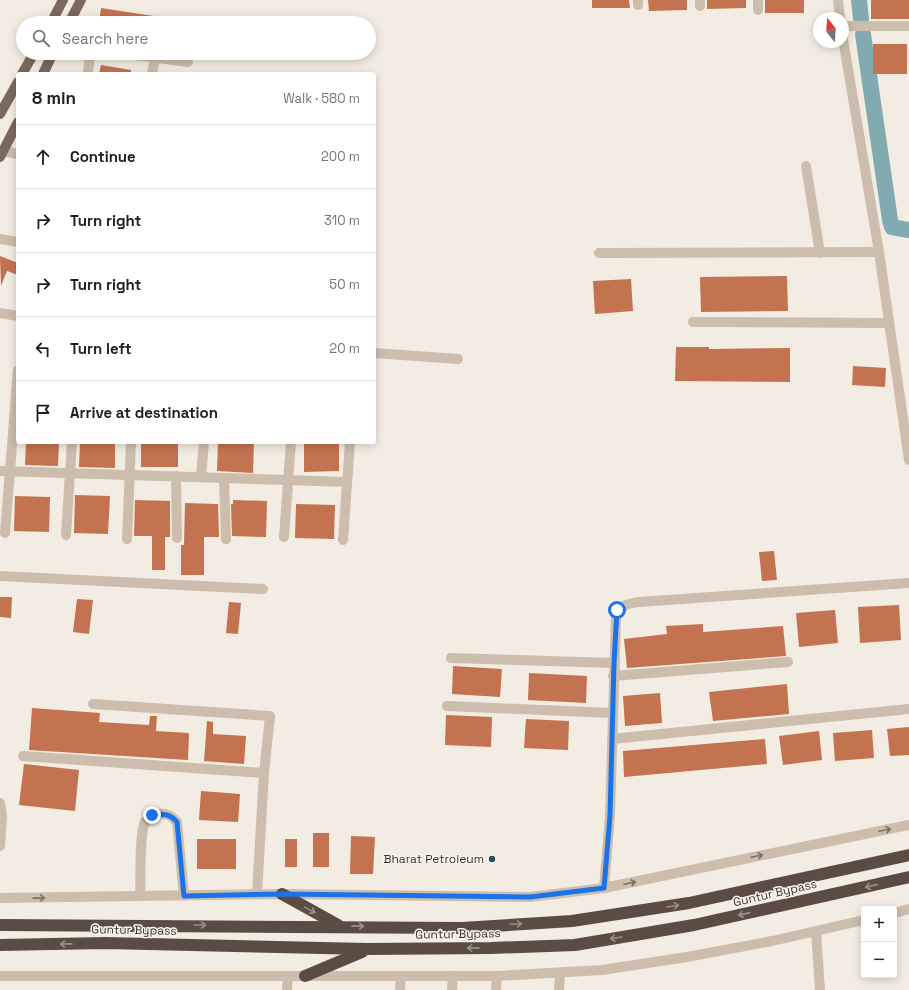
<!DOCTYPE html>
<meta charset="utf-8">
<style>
body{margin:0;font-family:"Space Grotesk",sans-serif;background:#f6f6f6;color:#202124}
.controls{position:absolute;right:12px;bottom:12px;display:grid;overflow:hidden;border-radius:4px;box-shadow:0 2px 10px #0003}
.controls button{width:36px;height:36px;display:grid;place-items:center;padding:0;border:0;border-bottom:1px solid #e0e0e0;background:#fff;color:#202124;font:20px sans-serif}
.compass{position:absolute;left:813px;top:12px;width:36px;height:36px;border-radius:50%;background:#fff;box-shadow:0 2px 10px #0003;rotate:343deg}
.stop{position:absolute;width:12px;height:12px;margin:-9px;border:3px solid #1a73e8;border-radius:50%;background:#fff}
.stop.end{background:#1a73e8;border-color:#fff;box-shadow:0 1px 4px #0008}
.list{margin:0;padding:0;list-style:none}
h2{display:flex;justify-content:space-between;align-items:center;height:52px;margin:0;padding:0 16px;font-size:17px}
h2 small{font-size:13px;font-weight:400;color:#757577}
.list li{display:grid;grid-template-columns:26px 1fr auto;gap:12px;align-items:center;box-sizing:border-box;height:64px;padding:0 16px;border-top:1px solid #e0e0e0}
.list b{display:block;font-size:15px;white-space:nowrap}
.list em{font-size:13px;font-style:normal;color:#757577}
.icon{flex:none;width:22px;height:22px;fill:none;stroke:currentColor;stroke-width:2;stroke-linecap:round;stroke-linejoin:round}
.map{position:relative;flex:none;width:909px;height:990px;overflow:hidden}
.search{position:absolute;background:#fff;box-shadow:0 2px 10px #0003;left:16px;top:16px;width:360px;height:44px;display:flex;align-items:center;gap:10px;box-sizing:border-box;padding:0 14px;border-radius:22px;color:#757577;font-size:15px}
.panel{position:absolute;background:#fff;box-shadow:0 2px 10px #0003;left:16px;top:72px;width:360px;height:372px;border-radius:4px}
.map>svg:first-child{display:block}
</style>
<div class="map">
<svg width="909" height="990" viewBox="0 0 909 990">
<rect width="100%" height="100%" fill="#f3ece2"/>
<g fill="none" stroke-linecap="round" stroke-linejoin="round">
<g stroke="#81abb0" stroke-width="16">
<path d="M859 0 861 19"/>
<path d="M863 34 890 220 892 227 909 230"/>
</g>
</g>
<g fill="#c37350">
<path d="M592 0H629L630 8H592Z"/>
<path d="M648 0H687V10L649 11Z"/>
<path d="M707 0H746V8L707 9Z"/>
<rect x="765" y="0" width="39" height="13"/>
<rect x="871" y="0" width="38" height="19"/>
<path d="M101 8 173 19V23H99Z"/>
<rect x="873" y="44" width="34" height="30"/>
<path d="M101 65 131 70V74H99Z"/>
<path d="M0 256 18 263V275L7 271 1 286Z"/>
<path d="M787 276 788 311 701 312 700 277Z"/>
<path d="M631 279 633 311 595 314 593 281Z"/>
<path d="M676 347H709V349L790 348V382L675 381Z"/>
<path d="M853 366 886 368 885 387 852 385Z"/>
<path d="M26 442H59L58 466 25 465Z"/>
<path d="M80 442H115V468L79 467Z"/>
<rect x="141" y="442" width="37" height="25"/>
<path d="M218 442H254L253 473 217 471Z"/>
<path d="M304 442H339V471L304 472Z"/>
<path d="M75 495 110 496 108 534 74 533Z"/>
<path d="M15 496 50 497 49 532 14 531Z"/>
<path d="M135 500 170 501V537H165V570H152V536H134Z"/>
<path d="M233 500 267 501 266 537 232 536 231 504H233Z"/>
<path d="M185 503 218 504 219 537H204V575H181V545H184Z"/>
<path d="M296 504 335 505 334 539 295 538Z"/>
<path d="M774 551 777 580 762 581 759 552Z"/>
<path d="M0 597H12L11 618 0 617Z"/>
<path d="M77 599 93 600 89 634 73 632Z"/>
<path d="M229 602 241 603 238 634 226 633Z"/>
<path d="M899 605 901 640 860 643 858 607Z"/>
<path d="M835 610 838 643 799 647 796 613Z"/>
<path d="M703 624V632L783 626 786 656 627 668 624 639 667 634 666 626Z"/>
<path d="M453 666 502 669 500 697 452 694Z"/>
<path d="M529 673 587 676 586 703 528 700Z"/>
<path d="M787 684 789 714 713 721 709 692Z"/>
<path d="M660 693 662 723 625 726 623 696Z"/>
<path d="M32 708 100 713 99 722 149 725 150 716H157L156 731 189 733 188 760 29 750Z"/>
<path d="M446 715 492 717 491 747 445 745Z"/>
<path d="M526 719 569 721 568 750 524 748Z"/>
<path d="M207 721 213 722V734L246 736 244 764 204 761Z"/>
<path d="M909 727V755L890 756 887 729Z"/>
<path d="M872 730 874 758 835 761 833 733Z"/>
<path d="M819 731 822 760 783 765 779 736Z"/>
<path d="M765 739 767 764 624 777 623 751Z"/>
<path d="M24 764 79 770 75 811 19 805Z"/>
<path d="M201 791 240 794 238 822 199 820Z"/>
<rect x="313" y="833" width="16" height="34"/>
<path d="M351 836 375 837 373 874H350Z"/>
<rect x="197" y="839" width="39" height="30"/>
<rect x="285" y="839" width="12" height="28"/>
</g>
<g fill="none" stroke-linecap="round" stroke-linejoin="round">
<g stroke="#ccbdad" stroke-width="10">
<path d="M638 0V5"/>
<path d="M700 0V6"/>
<path d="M838 0 840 18"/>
<path d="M758 10V0"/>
<path d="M843 26H909"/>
<path d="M843 39 879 252 909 460"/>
<path d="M122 53 188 62"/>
<path d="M88 74 90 53"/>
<path d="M152 74 155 58"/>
<path d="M3 151 18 154"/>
<path d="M806 166 820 253"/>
<path d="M0 239 18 242"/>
<path d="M599 253 879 252"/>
<path d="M0 313 18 316"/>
<path d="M693 322 889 323"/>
<path d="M374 353 458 359"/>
<path d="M0 471 347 482"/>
<path d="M176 476 177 538"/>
<path d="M201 477 204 442"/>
<path d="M224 478 226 539"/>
<path d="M5 533 18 370"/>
<path d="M66 535 72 442"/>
<path d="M284 537 291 442"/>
<path d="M127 539 131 442"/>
<path d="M343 540 350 442"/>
<path d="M0 576 263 589"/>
<path d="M451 658 614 663"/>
<path d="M613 676 788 662"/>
<path d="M93 704 270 716 264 773 257 894"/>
<path d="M447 706 612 713"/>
<path d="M612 739 909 709"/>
<path d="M23 756 264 773"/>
<path d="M0 803 2 816 0 846"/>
<path d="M604 888 610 816 616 617C619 605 627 604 639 602L909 583"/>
<path d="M140 896C141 881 139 833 145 822 148 817 154 815 158 814 167 813 172 816 177 822L184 896"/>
<path d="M0 898 282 894 530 897 604 888 909 825"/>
<path d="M894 913 909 909"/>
<path d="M816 931 820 990"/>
<path d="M0 976H497L602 970 687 957 772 941 864 920"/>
<path d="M287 990 288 976"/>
<path d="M400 990 401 976"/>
<path d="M452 990 453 976"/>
<path d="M496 990 497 976"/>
<path d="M559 990 560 973"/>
</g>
<g stroke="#7c695d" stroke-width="10">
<path d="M51 23 63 0"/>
<path d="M69 23 81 0"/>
<path d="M22 74 34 53"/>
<path d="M43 74 53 53"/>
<path d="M0 114 18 82"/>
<path d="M0 157 18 122"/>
</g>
<g stroke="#5b4c43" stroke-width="12">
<path d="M282 894 338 925"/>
<path d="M0 925 462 928 572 921 689 903 909 855"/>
<path d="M0 945 105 943 367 949 491 948 575 945 694 925 909 877"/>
<path d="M305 976 362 952"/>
</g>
</g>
<defs><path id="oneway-shaft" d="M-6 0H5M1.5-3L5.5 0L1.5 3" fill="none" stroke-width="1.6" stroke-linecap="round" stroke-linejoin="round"/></defs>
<g stroke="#7c7066">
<use href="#oneway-shaft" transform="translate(885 830) rotate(-12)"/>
<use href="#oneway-shaft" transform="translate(757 856) rotate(-12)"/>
<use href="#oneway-shaft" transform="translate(630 883) rotate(-12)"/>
<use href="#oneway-shaft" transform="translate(39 898) rotate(-1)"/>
</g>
<g stroke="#9b9087">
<use href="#oneway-shaft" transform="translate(871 886) rotate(167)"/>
<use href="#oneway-shaft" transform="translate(673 906) rotate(-9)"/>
<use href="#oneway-shaft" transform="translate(310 910) rotate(29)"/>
<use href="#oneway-shaft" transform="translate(744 914) rotate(167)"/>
<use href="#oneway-shaft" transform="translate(516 924) rotate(-3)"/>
<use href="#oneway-shaft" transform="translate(200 925)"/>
<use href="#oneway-shaft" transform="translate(358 926) rotate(1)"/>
<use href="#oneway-shaft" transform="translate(616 938) rotate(171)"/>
<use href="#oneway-shaft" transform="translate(66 944) rotate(179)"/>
<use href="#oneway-shaft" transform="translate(473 948) rotate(179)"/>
</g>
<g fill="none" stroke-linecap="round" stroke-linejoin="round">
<path stroke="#1a73e8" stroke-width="5" d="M152 815C163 813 170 814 177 822L184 896 282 894 530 897 604 888 610 816 614 663 617 610"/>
</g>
<circle fill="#21545c" stroke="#faf6ee" stroke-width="1.5" cx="492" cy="859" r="4"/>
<g text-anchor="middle" stroke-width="3" stroke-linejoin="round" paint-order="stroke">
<g font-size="12" fill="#3a312c" stroke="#faf6ee" text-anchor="end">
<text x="484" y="863">Bharat Petroleum</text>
</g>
<g font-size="12" fill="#3a312c" stroke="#faf6ee">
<text transform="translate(775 893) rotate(-13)" y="4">Guntur Bypass</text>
<text transform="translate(134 930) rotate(1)" y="4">Guntur Bypass</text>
<text transform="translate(458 934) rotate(-1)" y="4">Guntur Bypass</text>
</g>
</g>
</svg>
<div class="controls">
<button>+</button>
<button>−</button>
</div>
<svg class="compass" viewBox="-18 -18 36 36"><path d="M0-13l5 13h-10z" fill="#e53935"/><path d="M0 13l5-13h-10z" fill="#757577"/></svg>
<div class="stop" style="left:617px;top:610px"></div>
<div class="stop end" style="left:152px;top:815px"></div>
<div class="search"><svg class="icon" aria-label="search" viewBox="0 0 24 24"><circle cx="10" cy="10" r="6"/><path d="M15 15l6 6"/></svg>Search here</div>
<section class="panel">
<h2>8 min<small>Walk · 580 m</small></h2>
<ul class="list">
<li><svg class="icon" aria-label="ahead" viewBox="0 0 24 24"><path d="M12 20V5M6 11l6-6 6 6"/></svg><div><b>Continue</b></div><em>200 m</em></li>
<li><svg class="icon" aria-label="right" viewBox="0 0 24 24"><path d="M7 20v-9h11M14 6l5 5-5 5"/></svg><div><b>Turn right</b></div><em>310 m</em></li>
<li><svg class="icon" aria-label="right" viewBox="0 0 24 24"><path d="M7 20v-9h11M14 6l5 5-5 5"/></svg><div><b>Turn right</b></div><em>50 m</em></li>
<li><svg class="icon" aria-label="left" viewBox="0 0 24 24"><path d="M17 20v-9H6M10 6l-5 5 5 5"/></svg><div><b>Turn left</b></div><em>20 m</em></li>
<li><svg class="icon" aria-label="arrive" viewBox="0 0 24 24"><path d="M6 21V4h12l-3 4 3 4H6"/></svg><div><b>Arrive at destination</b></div></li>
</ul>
</section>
</div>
